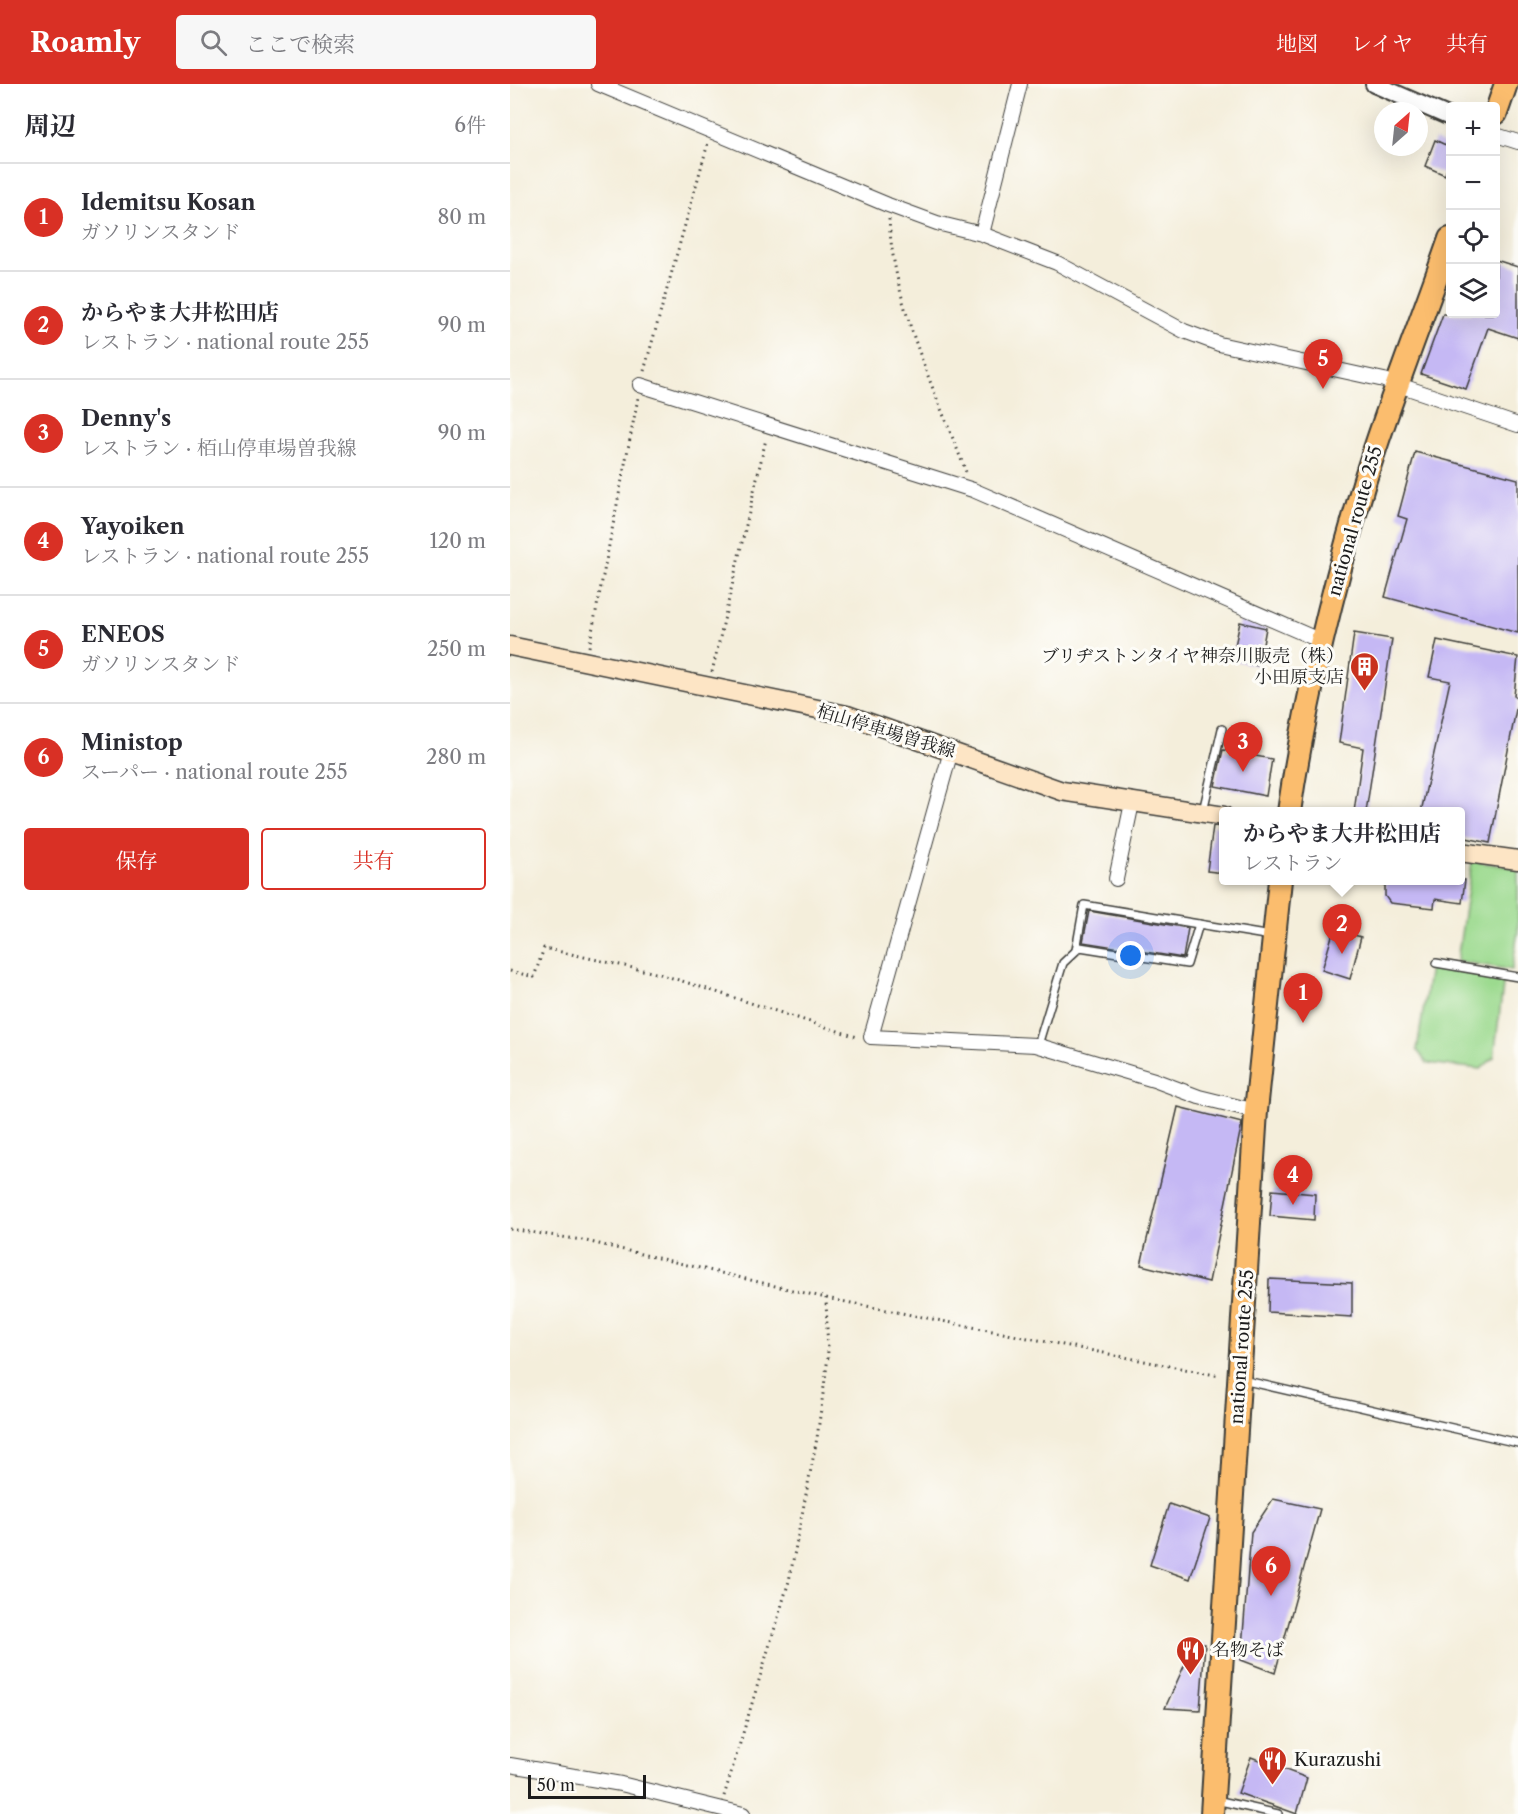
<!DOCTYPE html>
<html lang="ja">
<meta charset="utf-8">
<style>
body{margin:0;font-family:"Libre Caslon Text","Noto Serif JP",serif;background:#f7f7f7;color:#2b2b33}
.controls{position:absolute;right:18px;top:18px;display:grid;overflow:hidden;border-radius:6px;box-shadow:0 6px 24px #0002}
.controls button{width:54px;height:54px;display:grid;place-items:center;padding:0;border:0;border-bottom:2px solid #e1e1e2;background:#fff;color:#2b2b33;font:30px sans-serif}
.compass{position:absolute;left:864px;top:18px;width:54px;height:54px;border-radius:50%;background:#fff;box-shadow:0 6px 24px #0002;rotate:27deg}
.scale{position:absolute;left:18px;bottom:15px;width:118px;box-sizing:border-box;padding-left:6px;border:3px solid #1c1c1c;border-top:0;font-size:16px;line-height:21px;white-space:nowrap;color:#1c1c1c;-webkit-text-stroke:4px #fdfcf7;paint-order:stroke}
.you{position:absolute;left:621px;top:872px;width:21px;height:21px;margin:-15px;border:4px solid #fff;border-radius:50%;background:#1a73e8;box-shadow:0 0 0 9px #1a73e833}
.badge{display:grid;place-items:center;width:39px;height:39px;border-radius:50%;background:#d93025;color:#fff;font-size:20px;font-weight:700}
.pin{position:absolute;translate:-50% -50px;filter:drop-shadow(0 2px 3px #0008)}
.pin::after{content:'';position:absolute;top:32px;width:21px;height:18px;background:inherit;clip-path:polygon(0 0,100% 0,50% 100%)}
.popup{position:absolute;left:709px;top:723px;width:246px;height:78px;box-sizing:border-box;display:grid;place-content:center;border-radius:6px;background:#fff;filter:drop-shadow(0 2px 4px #0005);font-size:20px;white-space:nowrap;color:#7c7c81}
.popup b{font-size:22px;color:#2b2b33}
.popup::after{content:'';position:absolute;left:50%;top:100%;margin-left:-12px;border:12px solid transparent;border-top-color:#fff}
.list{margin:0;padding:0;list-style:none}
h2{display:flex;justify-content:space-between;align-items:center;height:78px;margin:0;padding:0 24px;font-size:26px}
h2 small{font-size:20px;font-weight:400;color:#7c7c81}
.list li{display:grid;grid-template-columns:39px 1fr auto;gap:18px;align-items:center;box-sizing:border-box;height:108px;padding:0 24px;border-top:2px solid #e1e1e2}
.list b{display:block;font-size:22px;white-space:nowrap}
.list p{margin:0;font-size:20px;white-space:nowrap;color:#7c7c81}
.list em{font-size:20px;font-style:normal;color:#7c7c81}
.actions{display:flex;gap:12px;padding:18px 24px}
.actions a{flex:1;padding:14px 0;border:2px solid #d93025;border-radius:6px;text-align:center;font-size:21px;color:#d93025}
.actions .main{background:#d93025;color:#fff}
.icon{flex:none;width:33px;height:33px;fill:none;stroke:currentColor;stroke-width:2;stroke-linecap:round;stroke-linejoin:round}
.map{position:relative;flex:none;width:1008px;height:1730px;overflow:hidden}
header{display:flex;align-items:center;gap:36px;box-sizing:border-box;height:84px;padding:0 30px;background:#d93025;color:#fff}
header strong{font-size:28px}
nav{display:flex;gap:33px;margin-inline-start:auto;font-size:21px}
.search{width:420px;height:54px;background:#f7f7f7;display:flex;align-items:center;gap:15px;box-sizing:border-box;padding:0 21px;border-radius:6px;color:#7c7c81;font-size:22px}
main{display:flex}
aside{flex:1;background:#fff}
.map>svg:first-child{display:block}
</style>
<header>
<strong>Roamly</strong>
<div class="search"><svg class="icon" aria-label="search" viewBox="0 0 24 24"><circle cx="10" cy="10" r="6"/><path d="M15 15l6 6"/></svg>ここで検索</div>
<nav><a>地図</a><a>レイヤ</a><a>共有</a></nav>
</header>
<main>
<aside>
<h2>周辺<small>6件</small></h2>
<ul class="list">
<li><span class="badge">1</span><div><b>Idemitsu Kosan</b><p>ガソリンスタンド</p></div><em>80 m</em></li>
<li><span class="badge">2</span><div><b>からやま大井松田店</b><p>レストラン · national route 255</p></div><em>90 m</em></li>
<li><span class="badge">3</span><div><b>Denny's</b><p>レストラン · 栢山停車場曽我線</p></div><em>90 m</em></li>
<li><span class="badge">4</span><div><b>Yayoiken</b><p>レストラン · national route 255</p></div><em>120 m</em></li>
<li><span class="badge">5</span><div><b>ENEOS</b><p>ガソリンスタンド</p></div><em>250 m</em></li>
<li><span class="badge">6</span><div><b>Ministop</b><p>スーパー · national route 255</p></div><em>280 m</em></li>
</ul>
<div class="actions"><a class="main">保存</a><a>共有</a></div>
</aside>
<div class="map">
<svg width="1008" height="1730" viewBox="0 0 1008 1730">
<rect width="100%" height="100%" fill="#fdfcf7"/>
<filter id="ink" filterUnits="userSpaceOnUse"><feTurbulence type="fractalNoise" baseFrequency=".0167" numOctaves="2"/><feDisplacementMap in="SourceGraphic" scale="12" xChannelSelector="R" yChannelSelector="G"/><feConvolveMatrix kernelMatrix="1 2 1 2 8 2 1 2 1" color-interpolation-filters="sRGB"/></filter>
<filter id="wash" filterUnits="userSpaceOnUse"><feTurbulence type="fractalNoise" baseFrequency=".008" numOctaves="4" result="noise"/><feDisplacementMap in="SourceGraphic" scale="24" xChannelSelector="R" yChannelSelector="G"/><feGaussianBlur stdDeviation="1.35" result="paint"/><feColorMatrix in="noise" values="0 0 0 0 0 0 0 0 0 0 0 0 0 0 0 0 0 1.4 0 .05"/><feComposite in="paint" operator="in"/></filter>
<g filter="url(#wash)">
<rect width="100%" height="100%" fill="#f4eedb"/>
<g fill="#9cda8f" stroke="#5c7b56" stroke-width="1.5">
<path d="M962 777 1008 784V847L1002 886 947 877Z"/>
<path d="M920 883 994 894 984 973 971 985 917 979 907 966Z"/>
</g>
<g id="blocks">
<g fill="#c5b8f4">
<path d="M925 56 940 63V75L935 91 915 82Z"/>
<path d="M986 176 1008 183V254L978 244 956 305 911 290 933 230H986Z"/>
<path d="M905 368 1008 395V549L875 513 897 435 888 432Z"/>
<path d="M730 538 756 544 749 582 722 576Z"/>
<path d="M844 549 882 555 856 728H844L853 664 829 659Z"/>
<path d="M927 556 1008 573 1004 612 1008 615 980 759 951 753V728H911L940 597 919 593Z"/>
<path d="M713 666 762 675 756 712 705 702Z"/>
<path d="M703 742 714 743V789L697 787Z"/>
<path d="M875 796H955L952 819 925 815 924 824 880 819 875 812Z"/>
<path d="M579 827 678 844 673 874 573 858Z"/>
<path d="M824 845 851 853 840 895 812 886Z"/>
<path d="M668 1023 732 1039 699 1198 631 1181Z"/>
<path d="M762 1106 805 1110 804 1136 760 1132Z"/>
<path d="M759 1195 842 1199V1233L758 1228Z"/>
<path d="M763 1415 810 1425 765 1589 731 1576 741 1448Z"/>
<path d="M659 1420 700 1434 680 1495 640 1481Z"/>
<path d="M684 1560H695L690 1626 655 1624Z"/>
<path d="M741 1673 797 1694 787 1730 728 1709Z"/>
</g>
</g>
</g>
<g filter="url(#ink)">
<use href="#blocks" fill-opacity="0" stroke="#3c3c39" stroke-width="1.5"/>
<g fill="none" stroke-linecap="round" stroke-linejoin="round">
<defs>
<g id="service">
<path d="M693 727 712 645"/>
<path d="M566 866 574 821 761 852"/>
<path d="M926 879 1008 893"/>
<path d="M528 961 553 879 570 863 677 880 689 840"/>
<path d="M732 1296 1008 1359"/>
<path d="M706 1716 768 1730"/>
</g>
<g id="minor">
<path d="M88 0 378 121 427 139 472 150 547 179 674 247 709 260 874 296 1008 341"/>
<path d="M986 51 1008 58"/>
<path d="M472 150 510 0"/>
<path d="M130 301 463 406 811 557"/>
<path d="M441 667 361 953 526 961 644 996 689 1013 746 1027"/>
<path d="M606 795 622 719"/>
<path d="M0 1681 111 1700 233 1730"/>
</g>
<path id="tertiary" d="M864 0 940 33"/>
<g id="secondary">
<path d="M0 562 337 631 552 707 714 732"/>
<path d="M950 768 1008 776"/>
</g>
<g id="trunk">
<path d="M986 29 996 0"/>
<path d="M779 728C795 616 822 507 854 399 879 317 912 236 940 155"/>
<path d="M702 1730 746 1027 770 796"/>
</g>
</defs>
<use href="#service" stroke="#3c3c39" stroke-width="10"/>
<use href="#minor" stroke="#3c3c39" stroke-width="16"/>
<use href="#tertiary" stroke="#3c3c39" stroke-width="20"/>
<use href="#secondary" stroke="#3c3c39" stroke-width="21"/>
<use href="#trunk" stroke="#3c3c39" stroke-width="26"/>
<g stroke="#3c3c39" stroke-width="3" stroke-dasharray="1.5 4.5" stroke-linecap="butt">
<path d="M379 135C384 224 425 306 456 388"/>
<path d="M134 287 198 59"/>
<path d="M79 563 128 314"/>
<path d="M202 588 256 355"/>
<path d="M0 887 24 893 34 864 150 890 347 953"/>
<path d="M0 1145 72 1156 316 1214 710 1292"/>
<path d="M214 1712 279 1497 307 1354 318 1273 316 1214"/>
</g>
<use href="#service" stroke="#fff" stroke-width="7"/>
<use href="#minor" stroke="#fff" stroke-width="14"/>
<use href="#tertiary" stroke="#fff" stroke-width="16"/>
<use href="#secondary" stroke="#fde5c5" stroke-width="18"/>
<use href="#trunk" stroke="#fbbd6e" stroke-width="22"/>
</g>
</g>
<defs>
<symbol id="building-pin" viewBox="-11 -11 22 30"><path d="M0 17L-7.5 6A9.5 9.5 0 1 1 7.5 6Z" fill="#c8321e" stroke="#fdfcf7"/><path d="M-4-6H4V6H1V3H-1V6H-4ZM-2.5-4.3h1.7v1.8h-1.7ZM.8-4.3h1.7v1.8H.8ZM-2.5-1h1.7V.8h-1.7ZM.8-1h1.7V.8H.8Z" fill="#fff"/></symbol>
<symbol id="restaurant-pin" viewBox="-11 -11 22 30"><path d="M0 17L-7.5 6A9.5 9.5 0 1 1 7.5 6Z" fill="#c8321e" stroke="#fdfcf7"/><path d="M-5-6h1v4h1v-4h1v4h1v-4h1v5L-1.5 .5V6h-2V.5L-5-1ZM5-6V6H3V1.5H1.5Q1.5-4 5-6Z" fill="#fff"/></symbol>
</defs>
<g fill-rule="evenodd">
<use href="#building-pin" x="838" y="566" width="33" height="45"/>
<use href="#restaurant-pin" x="664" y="1550" width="33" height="45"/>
<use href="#restaurant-pin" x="746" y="1660" width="33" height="45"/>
</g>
<g text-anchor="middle" stroke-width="6" stroke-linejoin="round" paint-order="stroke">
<g font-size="18" fill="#1c1c1c" stroke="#fdfcf7">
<text transform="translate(845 437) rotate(-74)" y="6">national route 255</text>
<text transform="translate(376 647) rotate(17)" y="6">栢山停車場曽我線</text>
<text transform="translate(732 1263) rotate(-86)" y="6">national route 255</text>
</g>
<g font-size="18" fill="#1c1c1c" stroke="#fdfcf7" text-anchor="start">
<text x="834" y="578" text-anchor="end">ブリヂストンタイヤ神奈川販売（株）<tspan x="834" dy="21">小田原支店</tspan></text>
<text x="702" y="1572">名物そば</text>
<text x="784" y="1682">Kurazushi</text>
</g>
</g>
</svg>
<div class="controls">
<button>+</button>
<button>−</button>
<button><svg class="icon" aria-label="locate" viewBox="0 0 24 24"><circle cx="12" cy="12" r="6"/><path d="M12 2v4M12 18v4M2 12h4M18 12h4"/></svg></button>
<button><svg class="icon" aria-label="layers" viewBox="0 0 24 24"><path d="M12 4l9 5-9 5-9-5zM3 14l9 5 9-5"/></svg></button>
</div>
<svg class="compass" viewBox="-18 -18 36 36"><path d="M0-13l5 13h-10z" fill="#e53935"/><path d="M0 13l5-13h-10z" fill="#7c7c81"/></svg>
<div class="scale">50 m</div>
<div class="you"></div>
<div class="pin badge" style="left:793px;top:939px">1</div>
<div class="pin badge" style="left:832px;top:870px">2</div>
<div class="popup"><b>からやま大井松田店</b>レストラン</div>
<div class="pin badge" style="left:733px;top:688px">3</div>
<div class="pin badge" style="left:783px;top:1121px">4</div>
<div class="pin badge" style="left:813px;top:305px">5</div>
<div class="pin badge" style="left:761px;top:1512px">6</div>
</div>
</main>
